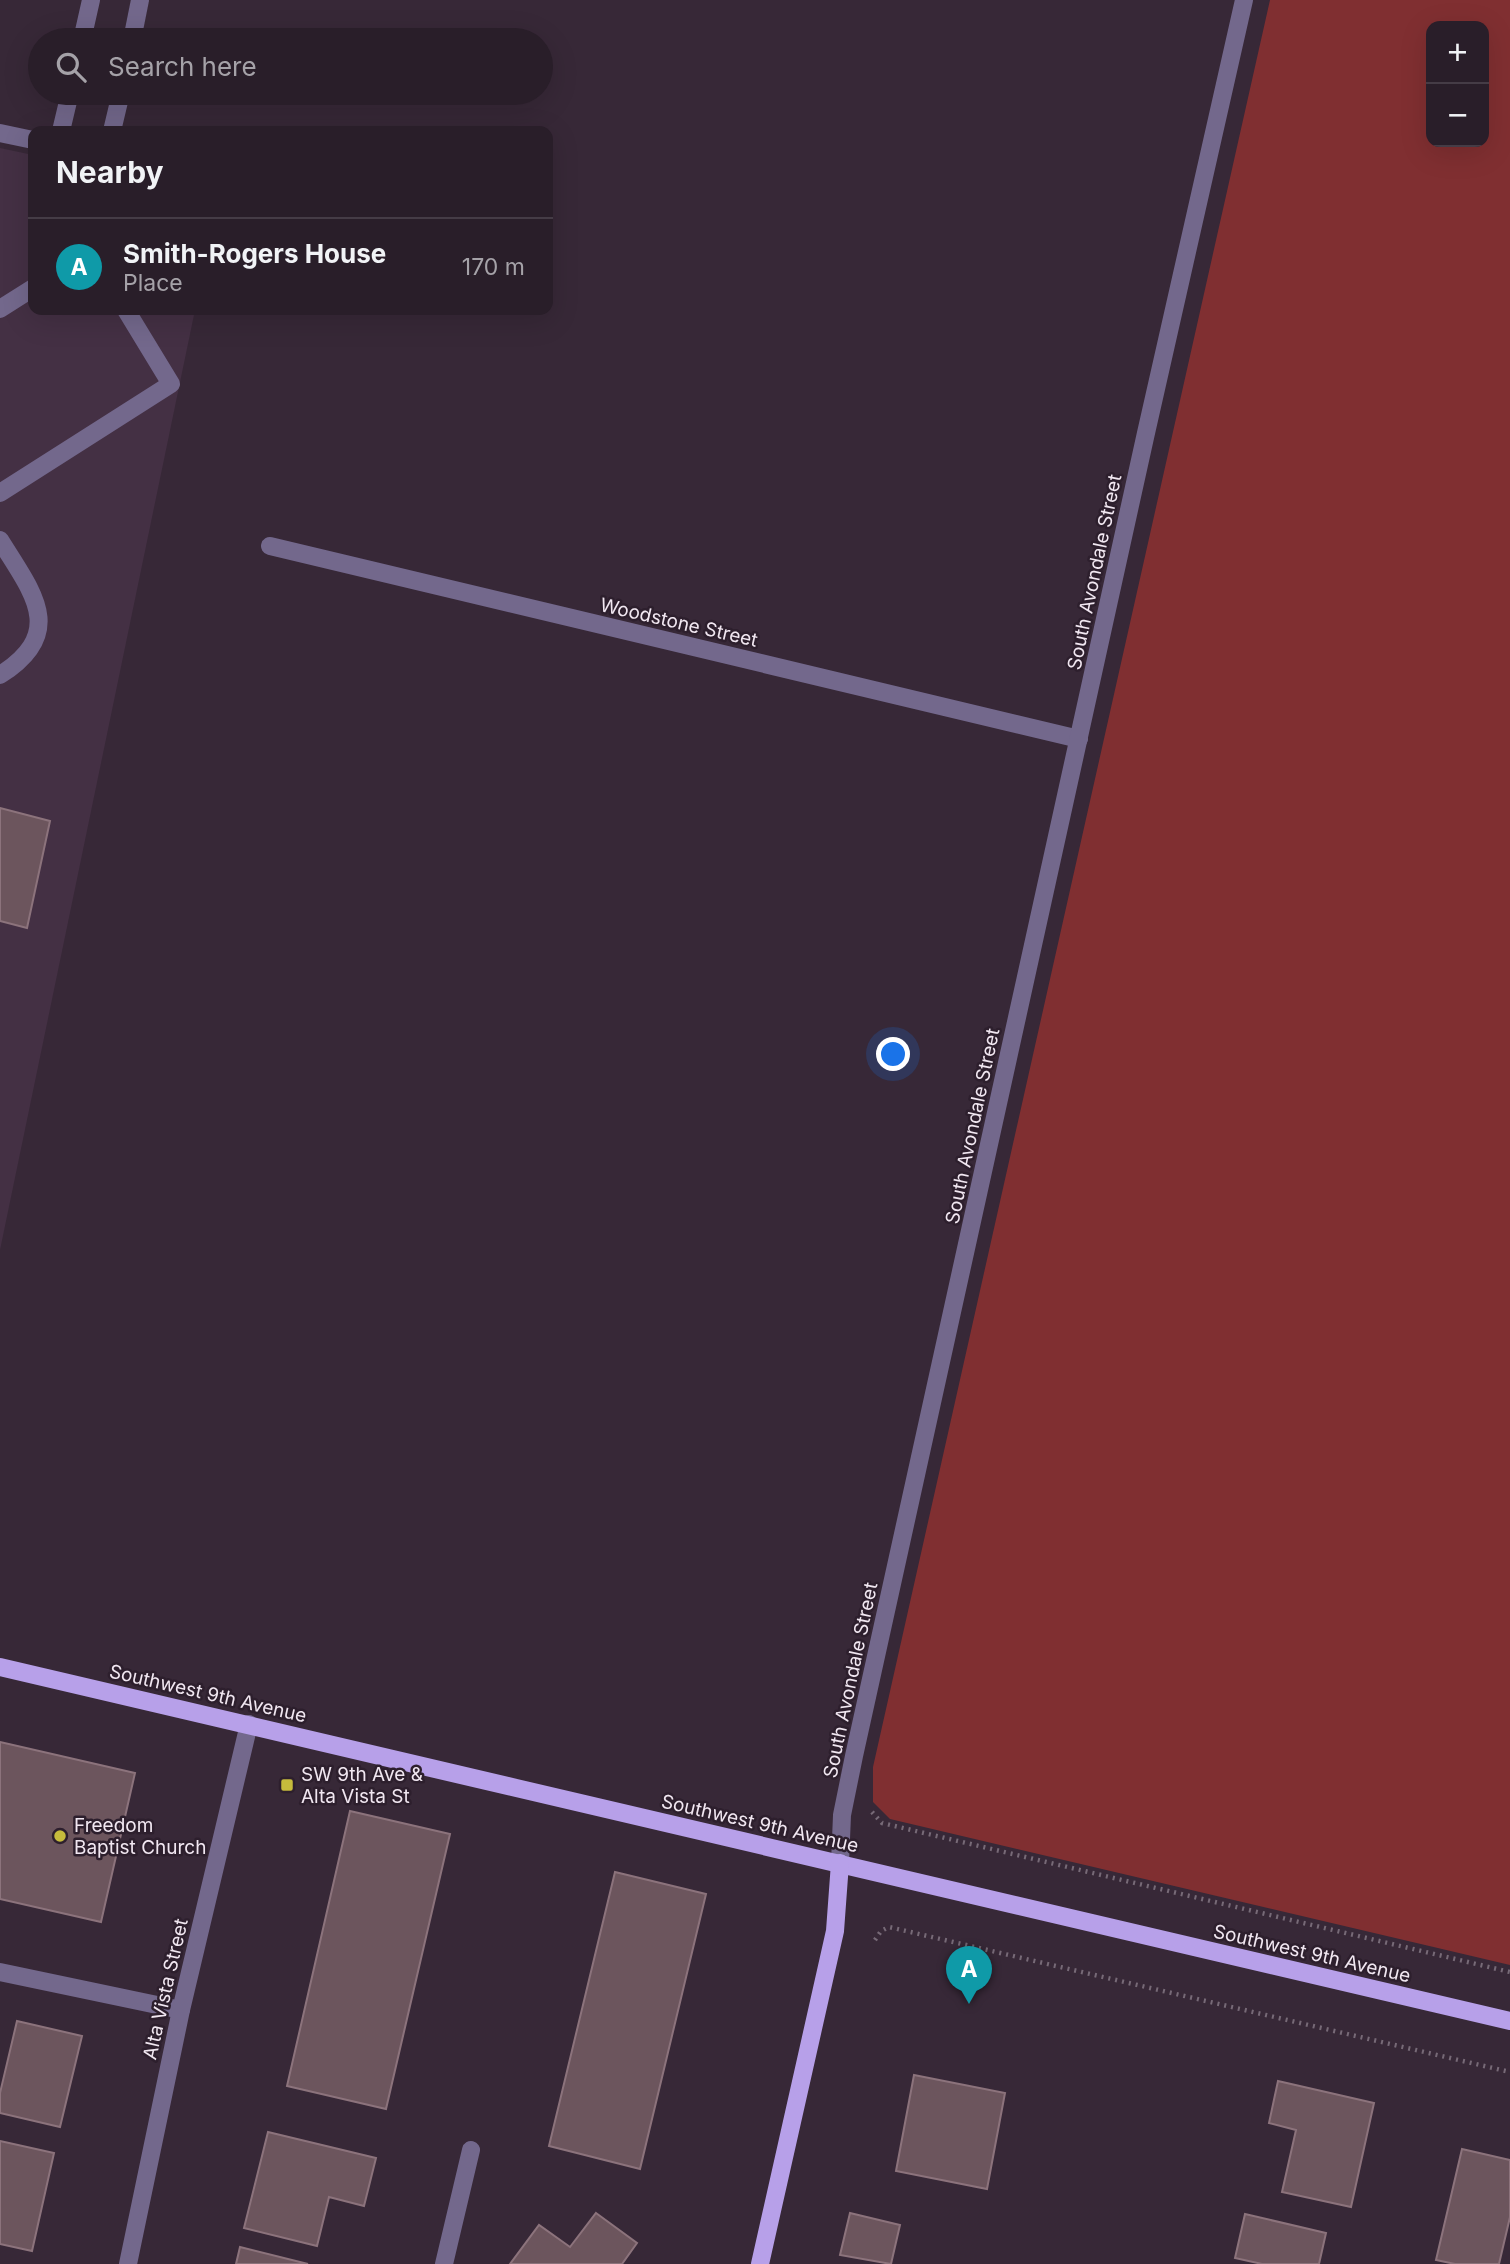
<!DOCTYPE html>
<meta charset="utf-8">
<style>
body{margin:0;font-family:Inter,sans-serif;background:#312731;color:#f1f3f6}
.controls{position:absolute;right:21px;top:21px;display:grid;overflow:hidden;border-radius:14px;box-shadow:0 7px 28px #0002}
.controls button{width:63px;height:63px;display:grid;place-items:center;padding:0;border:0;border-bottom:2px solid #453c46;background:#291e29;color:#f1f3f6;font:35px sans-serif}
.you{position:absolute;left:894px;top:1055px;width:24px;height:24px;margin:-18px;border:5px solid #fff;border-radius:50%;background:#1a73e8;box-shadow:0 0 0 10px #1a73e833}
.badge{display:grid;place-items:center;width:46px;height:46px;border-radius:50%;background:#c6bb3c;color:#fff;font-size:23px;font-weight:700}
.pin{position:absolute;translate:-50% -58px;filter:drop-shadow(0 2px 4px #0008)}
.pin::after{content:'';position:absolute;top:37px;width:24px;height:21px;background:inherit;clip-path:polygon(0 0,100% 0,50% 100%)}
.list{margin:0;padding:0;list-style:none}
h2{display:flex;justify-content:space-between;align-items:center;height:91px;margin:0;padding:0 28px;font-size:30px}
h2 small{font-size:23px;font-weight:400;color:#a5a2a8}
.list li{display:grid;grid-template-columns:46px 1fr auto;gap:21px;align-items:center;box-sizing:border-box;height:98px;padding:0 28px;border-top:2px solid #453c46}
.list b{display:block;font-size:26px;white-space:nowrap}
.list p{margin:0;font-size:23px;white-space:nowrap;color:#a5a2a8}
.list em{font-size:23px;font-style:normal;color:#a5a2a8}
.icon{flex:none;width:38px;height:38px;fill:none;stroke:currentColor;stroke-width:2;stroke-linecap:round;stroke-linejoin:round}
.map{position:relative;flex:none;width:1510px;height:2264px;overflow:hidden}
.search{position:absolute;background:#291e29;box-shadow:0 7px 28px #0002;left:28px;top:28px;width:525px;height:77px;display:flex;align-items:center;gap:18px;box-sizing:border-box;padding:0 24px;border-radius:38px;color:#a5a2a8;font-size:26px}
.panel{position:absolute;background:#291e29;box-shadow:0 7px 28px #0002;left:28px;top:126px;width:525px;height:189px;border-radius:14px}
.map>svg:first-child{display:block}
</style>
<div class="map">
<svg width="1510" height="2264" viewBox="0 0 1510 2264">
<rect width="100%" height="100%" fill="#372837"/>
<path fill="#443044" d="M0 148 33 155V310H195L0 1250Z"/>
<path fill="#802f31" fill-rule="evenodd" d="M1270 0H1510V1965L890 1819 873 1802V1767ZM1431 26H1484V142H1431Z"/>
<g fill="#6c555d" stroke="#8c737c" stroke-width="2">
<path d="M0 808 50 821 27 928 0 921Z"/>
<path d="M0 1742 135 1773 101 1922 0 1899Z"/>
<path d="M350 1811 450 1834 386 2109 287 2086Z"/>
<path d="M615 1872 706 1894 640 2169 549 2146Z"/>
<path d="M17 2021 82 2036 60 2127 0 2113V2093Z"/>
<path d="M914 2075 1005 2093 987 2189 896 2171Z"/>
<path d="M1278 2081 1374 2103 1351 2207 1282 2192 1296 2130 1269 2123Z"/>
<path d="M268 2132 376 2158 364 2206 329 2197 317 2246 244 2228Z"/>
<path d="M0 2141 54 2153 32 2251 0 2244Z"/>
<path d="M1462 2149 1510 2160V2217L1499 2264H1455L1436 2260Z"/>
<path d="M596 2213 637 2243 622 2264H510L539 2225 570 2247Z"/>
<path d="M850 2213 900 2225 891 2264 840 2255Z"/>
<path d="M1245 2214 1326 2233 1319 2264H1262L1235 2258Z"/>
<path d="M240 2247 308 2264H236Z"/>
</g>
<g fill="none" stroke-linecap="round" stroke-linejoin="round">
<g stroke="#776a77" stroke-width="4.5" stroke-dasharray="2 5" stroke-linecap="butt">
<path d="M872 1812 882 1823 1510 1972"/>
<path d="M875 1940 881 1931 889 1927 1510 2072"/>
</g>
<g stroke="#73688c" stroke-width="18">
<path d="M82 40 91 0"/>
<path d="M132 40 140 0"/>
<path d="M61 131 70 93"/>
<path d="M112 131 121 93"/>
<path d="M0 133 33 140"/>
<path d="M0 309 33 288"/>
<path d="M0 493 171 384 126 310"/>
<path d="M0 540C32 592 68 632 0 675"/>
<path d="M270 546 1079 739"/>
<path d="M840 1863 842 1815 854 1756 1146 433 1244 0"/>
<path d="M0 1972 181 2010"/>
<path d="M128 2264 181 2010 249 1724"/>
<path d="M444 2264 471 2150"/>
</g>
<g stroke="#b7a0e9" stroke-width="18">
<path d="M0 1667 1510 2021"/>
<path d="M760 2264 835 1931 840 1863"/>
</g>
</g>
<g fill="#c6bb3c" stroke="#2d1f2d" stroke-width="2.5">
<rect x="280" y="1778" width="14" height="14" rx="3.5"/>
<circle cx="60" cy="1836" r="7"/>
</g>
<g text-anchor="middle" stroke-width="5" stroke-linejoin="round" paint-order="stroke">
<g font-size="19" fill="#f1e7f1" stroke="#2d1f2d">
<text transform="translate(1094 572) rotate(-78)" y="7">South Avondale Street</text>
<text transform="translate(679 622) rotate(13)" y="7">Woodstone Street</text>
<text transform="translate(972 1126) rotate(-78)" y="7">South Avondale Street</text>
<text transform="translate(850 1680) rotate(-78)" y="7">South Avondale Street</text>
<text transform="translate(208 1693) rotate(13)" y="7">Southwest 9th Avenue</text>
<text transform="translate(760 1823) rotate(13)" y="7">Southwest 9th Avenue</text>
<text transform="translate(1312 1953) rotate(13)" y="7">Southwest 9th Avenue</text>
<text transform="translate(165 1989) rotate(-77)" y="7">Alta Vista Street</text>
</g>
<g font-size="19" fill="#f1e7f1" stroke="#2d1f2d" text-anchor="start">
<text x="301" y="1781">SW 9th Ave &amp;<tspan x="301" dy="22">Alta Vista St</tspan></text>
<text x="74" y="1832">Freedom<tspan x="74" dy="22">Baptist Church</tspan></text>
</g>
</g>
</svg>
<div class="controls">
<button>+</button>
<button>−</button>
</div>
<div class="you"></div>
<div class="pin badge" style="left:969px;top:2004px;background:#0f9aa8">A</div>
<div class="search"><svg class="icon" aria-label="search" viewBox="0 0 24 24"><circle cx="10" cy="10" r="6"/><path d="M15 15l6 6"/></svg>Search here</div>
<section class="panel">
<h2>Nearby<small></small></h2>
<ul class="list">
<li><span class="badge" style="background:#0f9aa8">A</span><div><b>Smith-Rogers House</b><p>Place</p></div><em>170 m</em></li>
</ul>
</section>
</div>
